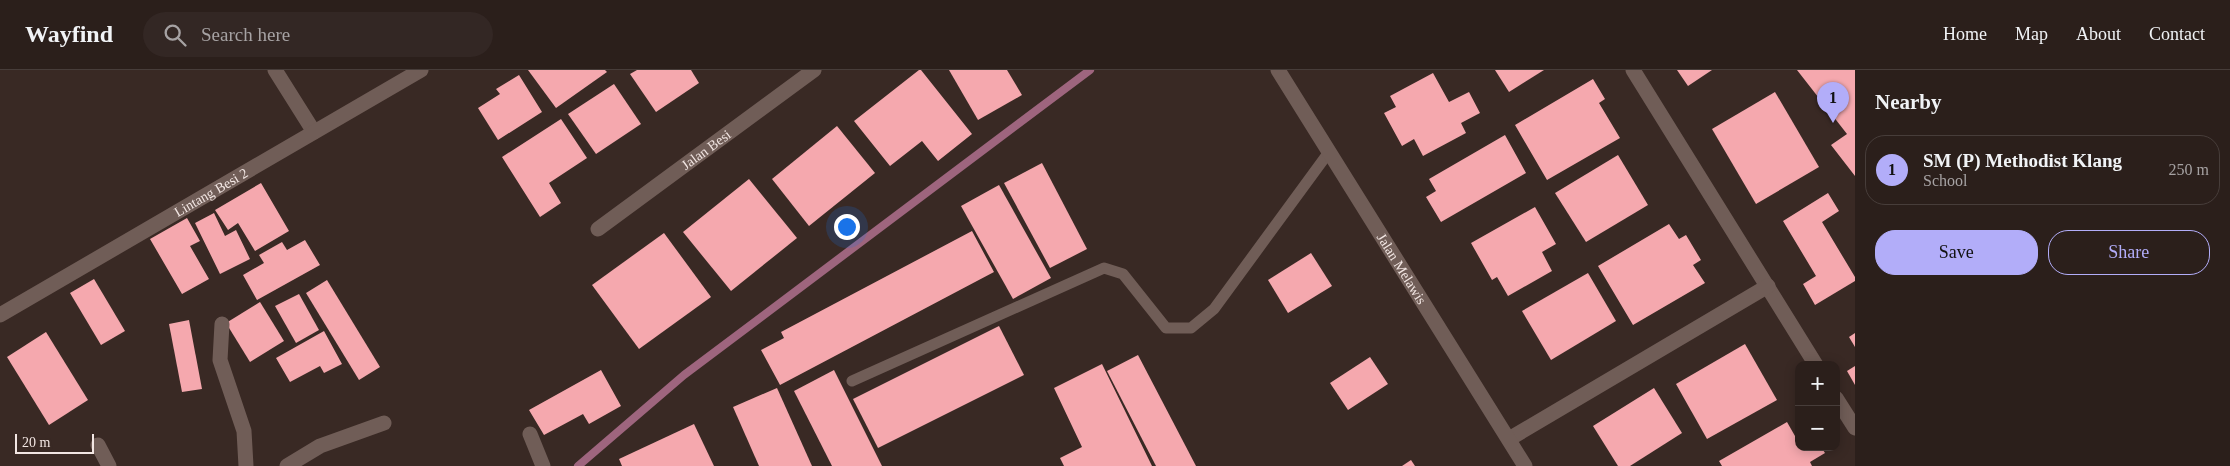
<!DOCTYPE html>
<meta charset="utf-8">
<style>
body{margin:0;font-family:"Times New Roman",serif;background:#332724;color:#f1f3f6}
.controls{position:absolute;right:15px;bottom:15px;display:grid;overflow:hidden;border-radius:10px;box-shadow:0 2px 12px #0003}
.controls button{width:45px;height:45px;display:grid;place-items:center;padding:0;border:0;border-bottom:1px solid #473d3a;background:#2b1f1b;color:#f1f3f6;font:25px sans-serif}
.scale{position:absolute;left:15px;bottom:12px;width:79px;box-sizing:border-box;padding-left:5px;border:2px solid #f2e6e3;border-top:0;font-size:14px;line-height:18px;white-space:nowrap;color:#f2e6e3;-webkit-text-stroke:4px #392924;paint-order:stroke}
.you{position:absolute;left:846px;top:156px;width:18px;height:18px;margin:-12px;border:4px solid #fff;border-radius:50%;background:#1a73e8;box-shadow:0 0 0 8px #1a73e833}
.badge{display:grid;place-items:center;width:32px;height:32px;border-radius:50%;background:#b2adf9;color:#111;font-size:16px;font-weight:700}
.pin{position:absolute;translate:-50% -41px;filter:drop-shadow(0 1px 2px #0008)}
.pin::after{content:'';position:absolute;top:26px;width:18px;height:15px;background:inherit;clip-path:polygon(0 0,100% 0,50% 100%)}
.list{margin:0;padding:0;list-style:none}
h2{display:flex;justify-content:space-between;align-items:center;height:65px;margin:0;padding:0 20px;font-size:21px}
h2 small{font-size:16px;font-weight:400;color:#a6a2a3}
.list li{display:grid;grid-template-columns:32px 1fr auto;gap:15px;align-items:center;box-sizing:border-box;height:70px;margin:0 10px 10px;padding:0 10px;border:1px solid #473d3a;border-radius:20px}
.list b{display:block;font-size:19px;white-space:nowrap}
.list p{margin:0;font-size:16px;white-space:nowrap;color:#a6a2a3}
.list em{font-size:16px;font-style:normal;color:#a6a2a3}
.actions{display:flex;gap:10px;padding:15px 20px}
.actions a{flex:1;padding:11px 0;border:1px solid #b2adf9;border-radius:20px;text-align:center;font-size:18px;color:#b2adf9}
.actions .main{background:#b2adf9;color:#111}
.icon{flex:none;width:28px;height:28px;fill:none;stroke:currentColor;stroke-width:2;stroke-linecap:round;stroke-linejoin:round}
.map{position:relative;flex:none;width:1855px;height:396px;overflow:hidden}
header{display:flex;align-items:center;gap:30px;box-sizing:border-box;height:70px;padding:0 25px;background:#2b1f1b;border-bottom:1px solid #473d3a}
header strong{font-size:24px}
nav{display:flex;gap:28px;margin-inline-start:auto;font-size:18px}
.search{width:350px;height:45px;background:#332724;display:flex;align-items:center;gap:12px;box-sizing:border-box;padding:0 18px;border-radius:28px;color:#a6a2a3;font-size:19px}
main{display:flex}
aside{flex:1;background:#2b1f1b}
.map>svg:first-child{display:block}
</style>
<header>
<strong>Wayfind</strong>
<div class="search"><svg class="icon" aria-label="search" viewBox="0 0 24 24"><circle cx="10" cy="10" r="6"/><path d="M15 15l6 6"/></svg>Search here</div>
<nav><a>Home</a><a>Map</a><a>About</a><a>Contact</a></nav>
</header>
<main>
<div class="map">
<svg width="1855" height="396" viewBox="0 0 1855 396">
<rect width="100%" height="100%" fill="#392924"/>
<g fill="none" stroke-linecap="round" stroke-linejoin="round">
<path stroke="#9e657e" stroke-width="8" d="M578 396 684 305 1090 0"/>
</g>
<g fill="#f5a8ae">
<path d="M528 0H605L607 2 556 38Z"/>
<path d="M637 0H691L699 13 656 42 630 4Z"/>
<path d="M919 0H921L972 64 938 91 922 71 890 96 854 51Z"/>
<path d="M949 0H1007L1022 25 978 50Z"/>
<path d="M1495 0H1544L1509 22Z"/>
<path d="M1677 0H1712L1688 16Z"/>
<path d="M1797 0H1855V106L1831 75 1847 64Z"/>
<path d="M1433 3 1449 32 1469 22 1480 43 1461 53 1466 63 1423 86 1414 69 1402 76 1384 43 1396 37 1390 26Z"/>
<path d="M519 5 542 42 498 70 478 38 500 24 496 19Z"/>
<path d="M1593 9 1605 29 1599 33 1620 68 1547 110 1515 55Z"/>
<path d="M614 14 641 54 596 84 568 44Z"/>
<path d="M1775 22 1819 97 1756 134 1712 59Z"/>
<path d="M561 49 587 88 549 113 561 133 540 147 502 87Z"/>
<path d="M837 56 875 103 809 156 772 109Z"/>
<path d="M1505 65 1526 103 1441 152 1426 127 1436 121 1429 109Z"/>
<path d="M1618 85 1648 135 1586 172 1555 123Z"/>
<path d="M1042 93 1087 179 1050 198 1004 113Z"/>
<path d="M749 109 797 168 731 221 683 162Z"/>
<path d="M261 113 289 161 255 181 238 153 228 160 215 140Z"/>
<path d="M999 115 1051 208 1013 229 961 136Z"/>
<path d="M1828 123 1839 141 1822 152 1855 207V211L1815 235 1803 214 1816 206 1783 151Z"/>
<path d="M1535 137 1556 174 1542 182 1552 201 1508 226 1497 207 1492 210 1471 173Z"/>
<path d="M214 143 225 166 236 160 250 189 220 204 195 153Z"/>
<path d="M187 148 200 171 190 176 209 209 182 224 150 169Z"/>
<path d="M1669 154 1679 169 1686 165 1701 190 1693 195 1705 213 1633 255 1598 196Z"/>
<path d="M972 161 994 202 780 315 761 280 784 268 781 262Z"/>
<path d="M664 163 711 227 639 279 592 215Z"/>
<path d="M305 170 320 195 257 230 243 205 264 193 259 185 282 172 287 180Z"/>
<path d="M1311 183 1332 216 1288 243 1268 210Z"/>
<path d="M1588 203 1616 251 1551 290 1522 241Z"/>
<path d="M94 209 125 261 101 275 70 223Z"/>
<path d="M327 210 380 297 359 310 306 223Z"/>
<path d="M299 224 319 260 296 273 275 236Z"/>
<path d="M260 232 284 271 250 292 226 253Z"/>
<path d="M189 250 202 319 182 322 169 254Z"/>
<path d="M999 256 1024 305 878 378 853 329Z"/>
<path d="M324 261 342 294 324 303 320 296 290 312 276 288Z"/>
<path d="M46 262 88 330 49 355 7 287Z"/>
<path d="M1855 263V277L1849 267Z"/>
<path d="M1745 274 1777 330 1707 369 1676 314Z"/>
<path d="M1138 285 1196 396H1156L1107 301Z"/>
<path d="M1370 287 1388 314 1348 340 1330 313Z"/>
<path d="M1102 294 1152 396H1064L1060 388 1082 377 1054 318Z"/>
<path d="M1855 296V315L1847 301Z"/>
<path d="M601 300 621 336 589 354 583 344 544 365 529 340Z"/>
<path d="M834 300 882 396H832L794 321Z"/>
<path d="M777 318 812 396H759L733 337Z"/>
<path d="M1654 318 1682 363 1630 396H1618L1593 356Z"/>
<path d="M1787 352 1795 366 1799 364V377H1821L1825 383 1810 392 1812 396H1722L1719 391Z"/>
<path d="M694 354 714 396H622L619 389Z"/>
<path d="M1411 390 1415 396H1402Z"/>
</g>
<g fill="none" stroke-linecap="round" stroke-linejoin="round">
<path stroke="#705d57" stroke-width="11" d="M852 311 1104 198 1123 204 1166 258H1191L1214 239 1329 82"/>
<g stroke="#705d57" stroke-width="15">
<path d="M275 0 314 62"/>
<path d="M1633 0 1816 295"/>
<path id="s1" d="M598 159 814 0"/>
<path id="s2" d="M0 245 421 0"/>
<path d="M222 254 220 290 244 361 246 396"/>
<path d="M1836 328 1855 358"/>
<path d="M530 364 543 396"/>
<path d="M1509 369 1768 216"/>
<path d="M98 375 109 396"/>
<path d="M287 396 320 376 384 353"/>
</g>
<path stroke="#705d57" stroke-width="15" id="s3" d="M1278 0 1525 396"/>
</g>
<g text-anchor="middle" stroke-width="5" stroke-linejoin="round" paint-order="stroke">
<g font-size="14" fill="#f2e6e3" stroke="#392924">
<text dy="5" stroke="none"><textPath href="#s1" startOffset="134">Jalan Besi</textPath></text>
<text dy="5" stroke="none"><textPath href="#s2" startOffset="244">Lintang Besi 2</textPath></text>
<text dy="5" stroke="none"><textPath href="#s3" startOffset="234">Jalan Melawis</textPath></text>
</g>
</g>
</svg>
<div class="controls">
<button>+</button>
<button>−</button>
</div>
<div class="scale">20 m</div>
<div class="you"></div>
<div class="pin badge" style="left:1833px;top:53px">1</div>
</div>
<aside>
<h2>Nearby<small></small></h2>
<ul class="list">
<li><span class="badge">1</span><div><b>SM (P) Methodist Klang</b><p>School</p></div><em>250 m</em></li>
</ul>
<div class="actions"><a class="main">Save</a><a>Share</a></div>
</aside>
</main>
